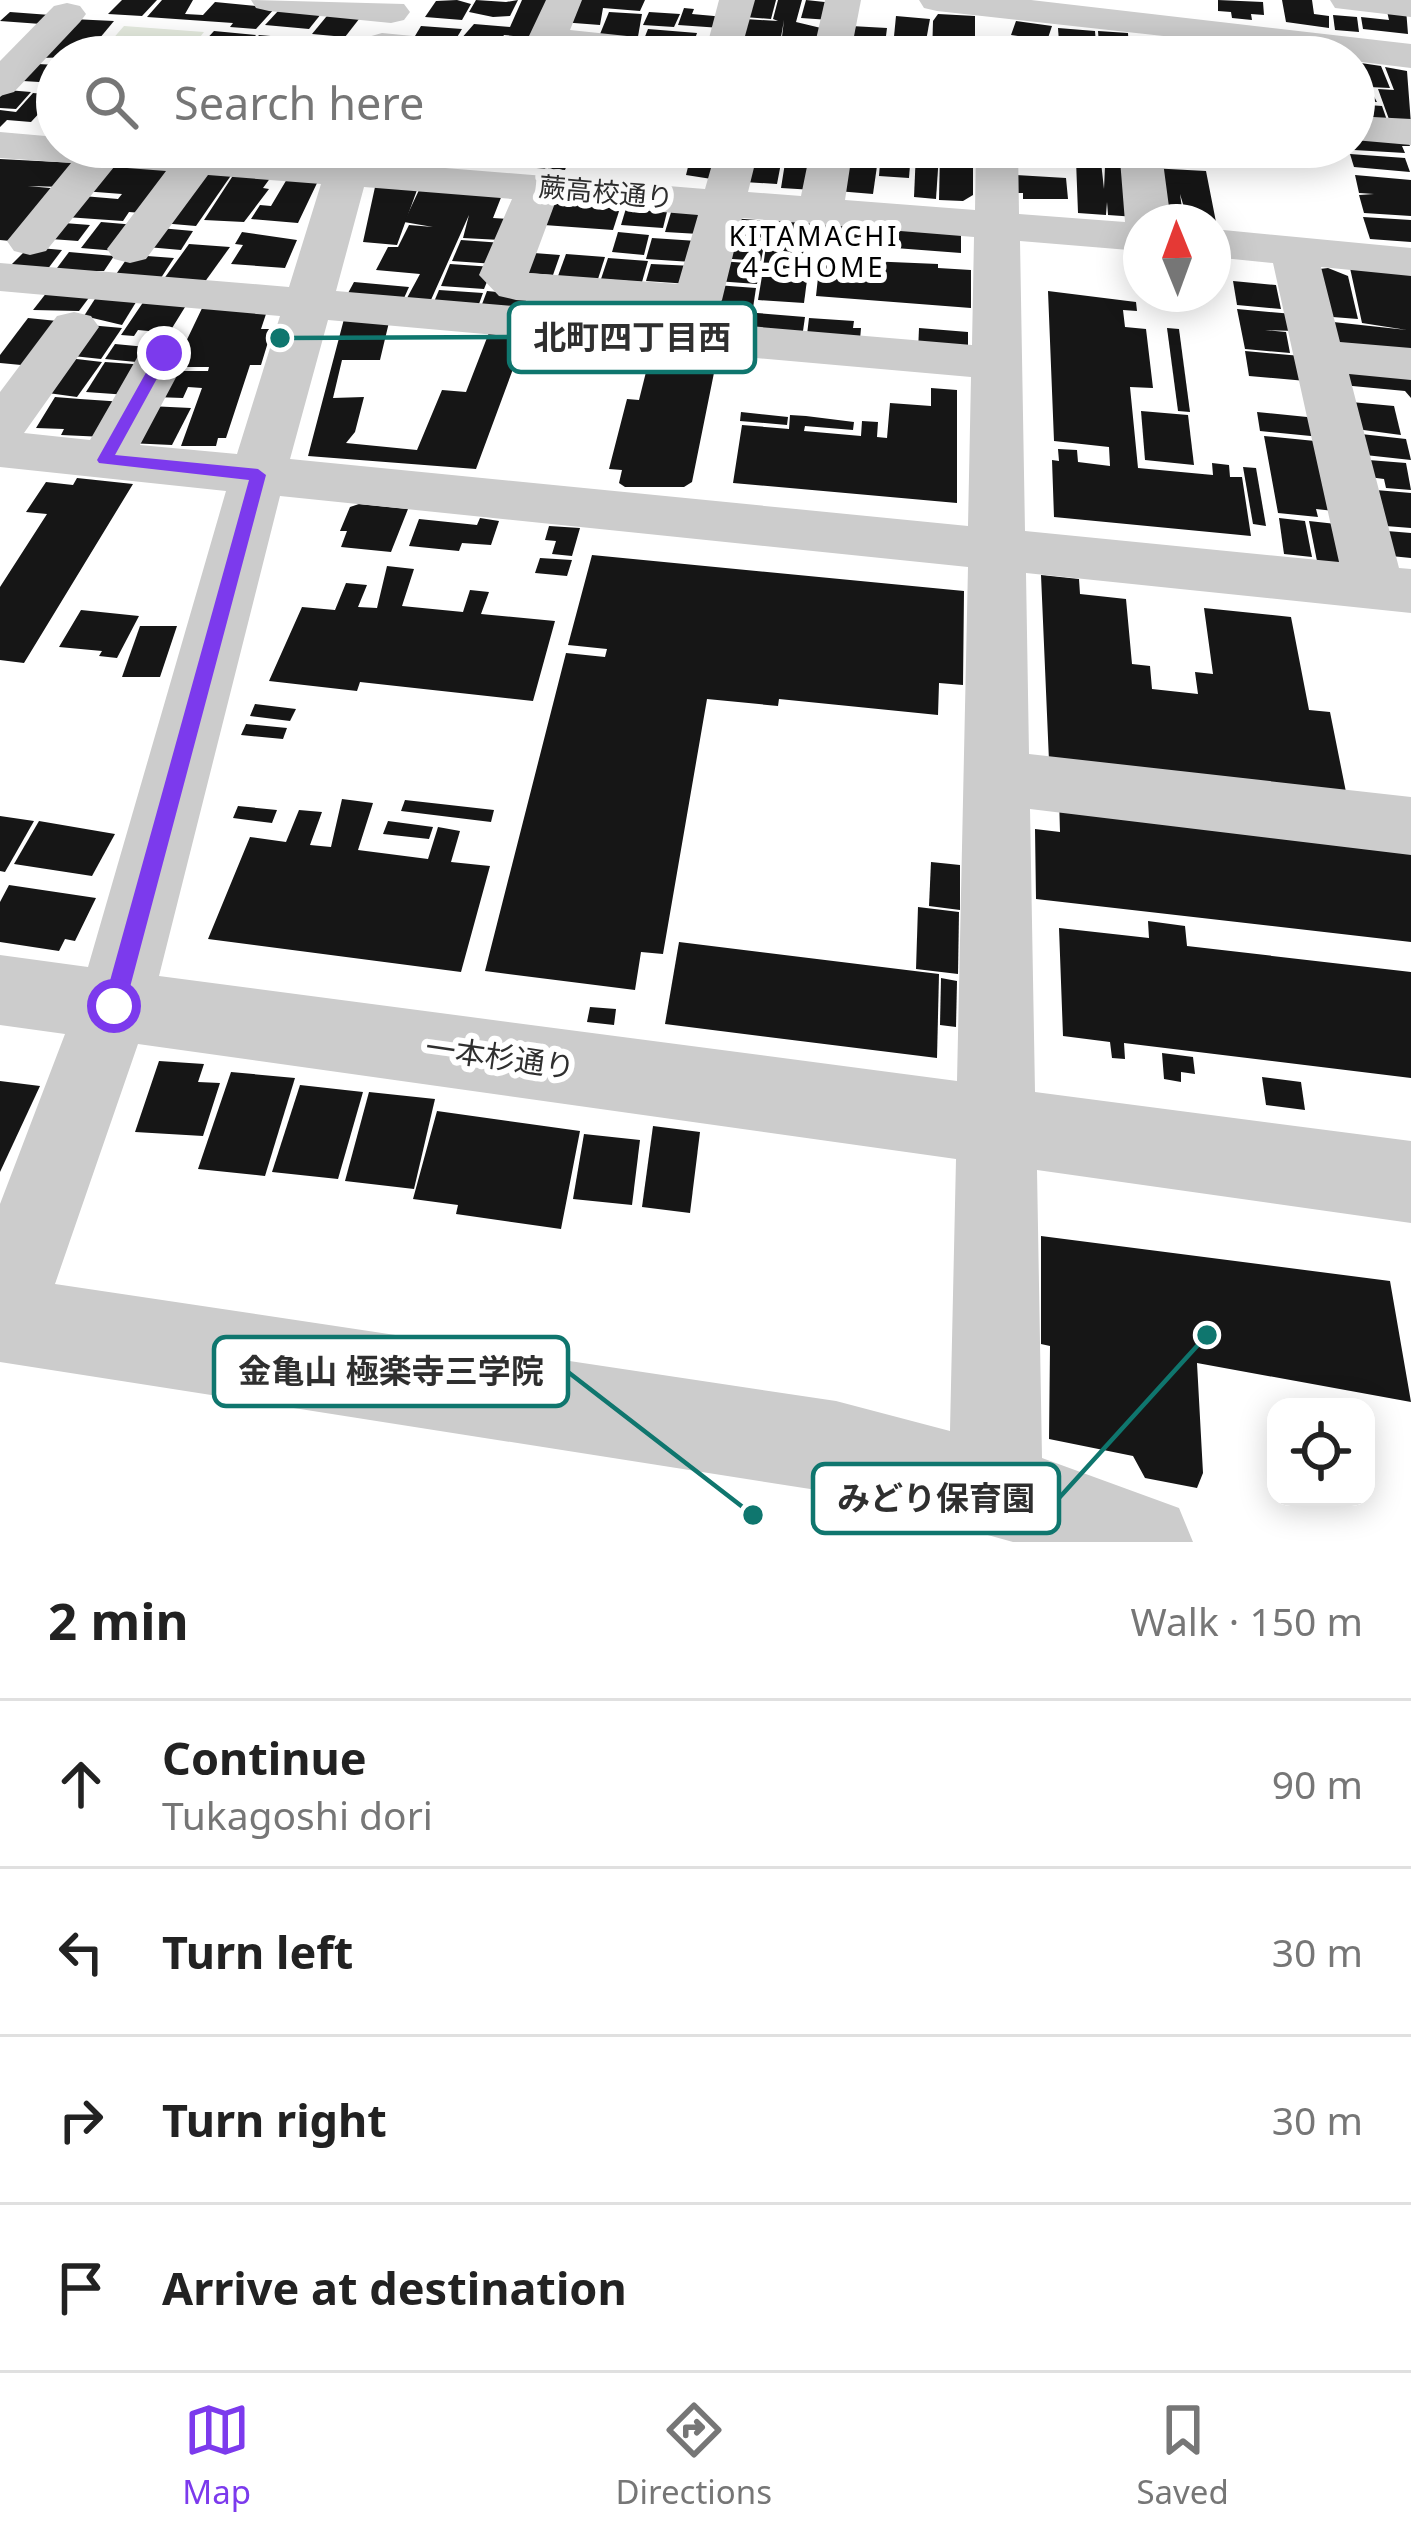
<!DOCTYPE html>
<meta charset="utf-8">
<style>
body{margin:0;font-family:"Noto Sans","Noto Sans JP",sans-serif;background:#f6f6f6;color:#222}
.controls{position:absolute;right:36px;bottom:36px;display:grid;overflow:hidden;border-radius:24px;box-shadow:0 6px 30px #0003}
.controls button{width:108px;height:108px;display:grid;place-items:center;padding:0;border:0;border-bottom:3px solid #e0e0e0;background:#fff;color:#222;font:60px sans-serif}
.compass{position:absolute;left:1123px;top:204px;width:108px;height:108px;border-radius:50%;background:#fff;box-shadow:0 6px 30px #0003;rotate:359deg}
.stop{position:absolute;width:36px;height:36px;margin:-27px;border:9px solid #7c3aed;border-radius:50%;background:#fff}
.stop.end{background:#7c3aed;border-color:#fff;box-shadow:0 3px 12px #0008}
.list{margin:0;padding:0;list-style:none}
h2{display:flex;justify-content:space-between;align-items:center;height:156px;margin:0;padding:0 48px;font-size:51px}
h2 small{font-size:39px;font-weight:400;color:#767676}
.list li{display:grid;grid-template-columns:78px 1fr auto;gap:36px;align-items:center;box-sizing:border-box;height:168px;padding:0 48px;border-top:3px solid #e0e0e0}
.list b{display:block;font-size:45px;white-space:nowrap}
.list p{margin:0;font-size:39px;white-space:nowrap;color:#767676}
.list em{font-size:39px;font-style:normal;color:#767676}
.icon{flex:none;width:66px;height:66px;fill:none;stroke:currentColor;stroke-width:2;stroke-linecap:round;stroke-linejoin:round}
.map{position:relative;flex:none;width:1411px;height:1542px;overflow:hidden}
.search{position:absolute;background:#fff;box-shadow:0 6px 30px #0003;left:36px;right:36px;top:36px;height:132px;display:flex;align-items:center;gap:30px;box-sizing:border-box;padding:0 42px;border-radius:66px;color:#767676;font-size:45px}
.sheet{height:828px;background:#fff}
nav{display:flex;justify-content:space-around;align-items:center;box-sizing:border-box;height:168px;border-top:3px solid #e0e0e0;background:#fff;font-size:33px;color:#767676}
nav a{display:grid;justify-items:center;gap:6px}
nav .on{color:#7c3aed}
.map>svg:first-child{display:block}
</style>
<div class="map">
<svg width="1411" height="1542" viewBox="0 0 1411 1542">
<rect width="100%" height="100%" fill="#fff"/>
<path fill="#e5ebdf" d="M124 26 204 32 184 57H97Z"/>
<g fill="#161616">
<path d="M122 0H157L142 16 108 14Z"/>
<path d="M162 0H193L185 14 203 15 215 2 275 8 256 29 230 27 233 23 147 17Z"/>
<path d="M457 0 471 4 462 20 425 17 436 1Z"/>
<path d="M476 0 506 2 518 0 510 16 493 17 469 12Z"/>
<path d="M522 0H551L534 38 504 35 494 51 453 48 474 24 510 27Z"/>
<path d="M575 0H645L640 11 603 8 600 25 561 22Z"/>
<path d="M750 0H776L771 19 744 17Z"/>
<path d="M778 0H802L796 22 821 28 824 46 807 45 805 55 780 53 784 20 780 43 740 41 745 19 778 21 773 19Z"/>
<path d="M806 0 834 3 830 20 801 18Z"/>
<path d="M1218 0 1263 2 1264 15 1251 14 1252 20 1232 18 1231 12 1218 11Z"/>
<path d="M1282 0H1312L1314 14 1329 16V28L1286 22Z"/>
<path d="M1386 7 1406 9 1408 34 1363 29 1361 17 1389 20Z"/>
<path d="M684 8 694 9 692 14 725 17 721 28 678 25Z"/>
<path d="M279 10 321 14 309 29 265 25Z"/>
<path d="M331 11 363 14 345 37 312 34Z"/>
<path d="M10 12 50 15 41 24 0 21Z"/>
<path d="M609 12 642 14 637 42 598 39Z"/>
<path d="M649 12 680 14 674 27 643 25Z"/>
<path d="M938 14 975 16V57H932L933 21Z"/>
<path d="M1333 15 1357 17 1359 32 1335 30Z"/>
<path d="M896 16 930 19 923 57H892Z"/>
<path d="M72 19 114 21 84 57 36 58Z"/>
<path d="M1016 21 1052 26 1047 41H1054V57L1015 55V38L1042 39 1011 35Z"/>
<path d="M421 26 462 29 453 44 412 41Z"/>
<path d="M851 26 887 28 885 44 848 41Z"/>
<path d="M1058 28 1095 31 1097 57H1060Z"/>
<path d="M648 29 697 33 692 48 642 44Z"/>
<path d="M214 31 256 35 244 48 202 44Z"/>
<path d="M1098 31 1128 33 1129 50 1119 49 1120 57H1100Z"/>
<path d="M259 35 294 38 278 57H254L246 50Z"/>
<path d="M1151 37 1182 40 1184 54 1152 51Z"/>
<path d="M301 39 352 44 343 57 291 52Z"/>
<path d="M504 39 545 42 538 55 497 52Z"/>
<path d="M643 46 683 49 680 57H638Z"/>
<path d="M852 46 890 50 888 57H849Z"/>
<path d="M1354 62 1381 66 1390 88 1369 87 1377 102 1354 100Z"/>
<path d="M38 64 57 65 55 83 23 81Z"/>
<path d="M1385 67 1407 71 1411 124 1390 122 1378 89 1394 90Z"/>
<path d="M7 90 31 92 16 109 0 108V97Z"/>
<path d="M33 93 56 95 31 122 7 120 0 127V110L16 112Z"/>
<path d="M1354 104 1382 106 1389 126 1354 124Z"/>
<path d="M1354 133 1406 136 1410 146H1402L1405 153 1354 150Z"/>
<path d="M388 147H476L469 162 383 156Z"/>
<path d="M485 147H574L565 170 478 164Z"/>
<path d="M693 147 725 150 718 180 686 175Z"/>
<path d="M751 147 818 154 814 190 781 188 785 163H781L777 184 744 182Z"/>
<path d="M1074 147H1128L1130 158 1075 156Z"/>
<path d="M1176 147H1201L1205 167 1179 165Z"/>
<path d="M881 150 911 152 909 178 879 176Z"/>
<path d="M916 152 939 154 936 199 914 197Z"/>
<path d="M940 154 973 156V195L963 201 939 200Z"/>
<path d="M1350 154 1405 158 1410 172 1354 167Z"/>
<path d="M844 156 878 159 873 194 837 191Z"/>
<path d="M0 159 77 163 64 187 28 186 61 189 21 242 0 240Z"/>
<path d="M1076 160 1101 162 1104 189 1105 166 1130 167 1136 217 1108 215 1107 202 1106 215 1078 213Z"/>
<path d="M104 164 178 170 142 213 129 212 123 221 66 217 83 196 118 199 122 194 83 191Z"/>
<path d="M1150 168 1206 171 1216 222 1188 221 1180 194 1184 222 1158 220Z"/>
<path d="M198 172 232 174 196 226 161 223Z"/>
<path d="M234 174 271 177 263 188 269 189 244 222 204 220Z"/>
<path d="M1016 175 1066 178 1068 199H1023V193H1016Z"/>
<path d="M1355 175 1411 180V216L1364 213 1359 195 1374 194 1359 193Z"/>
<path d="M287 179 318 181 298 223 251 219 260 205 271 206Z"/>
<path d="M375 187 417 190 397 245 363 242Z"/>
<path d="M419 190 502 195 493 218 509 219 501 240 463 238 469 215 426 311 401 309 420 274 376 270 388 247H398L409 225 433 227 404 222Z"/>
<path d="M554 200 621 205 613 230 544 225Z"/>
<path d="M627 205 668 208 663 228 621 225Z"/>
<path d="M672 209 700 211 699 234 665 232Z"/>
<path d="M775 217 819 220 815 246 771 243Z"/>
<path d="M1363 217 1411 220V242L1370 239Z"/>
<path d="M731 218 770 221 767 238 727 235Z"/>
<path d="M826 221 880 225 878 246 824 242Z"/>
<path d="M101 222 136 225 117 251 81 248Z"/>
<path d="M64 223 90 225 78 241 51 239Z"/>
<path d="M883 225 961 231V253L882 247Z"/>
<path d="M160 228 193 231 181 250 147 247Z"/>
<path d="M242 232 297 240 285 268 231 264 243 245 235 244Z"/>
<path d="M618 232 649 235 644 255 612 252Z"/>
<path d="M722 237 765 240 761 261 718 258Z"/>
<path d="M652 238 697 241 692 262 646 259Z"/>
<path d="M461 240 503 243 495 264 452 261Z"/>
<path d="M189 244 230 247 199 290 158 287Z"/>
<path d="M766 246 804 248 800 276 762 274Z"/>
<path d="M29 247 62 250 41 278 1 275Z"/>
<path d="M69 252 114 256 104 271H95L89 279 51 276Z"/>
<path d="M521 252 560 255 553 275 514 272Z"/>
<path d="M566 254 605 257 598 279 558 276Z"/>
<path d="M128 257 147 256 174 258 157 284 112 280Z"/>
<path d="M608 258 648 261 642 282 601 279Z"/>
<path d="M820 259 938 264V268L971 270V308L816 296Z"/>
<path d="M720 261 760 264 757 284 716 281Z"/>
<path d="M450 264 493 267 484 289 441 286Z"/>
<path d="M651 264 693 266 689 284 646 281Z"/>
<path d="M1328 268 1348 276 1358 319 1320 316 1311 270Z"/>
<path d="M1350 268 1411 275V357L1329 347 1324 321 1407 330 1362 323Z"/>
<path d="M762 276 807 280 804 303 758 300Z"/>
<path d="M1233 281 1276 285 1281 309 1237 305Z"/>
<path d="M354 282 409 287 400 307 347 295Z"/>
<path d="M716 285 756 288 753 308 712 305Z"/>
<path d="M51 287 94 291 79 311 33 310Z"/>
<path d="M439 290 483 293 476 312 431 309Z"/>
<path d="M100 291 141 294 122 325 84 316Z"/>
<path d="M487 291 528 295 520 318 478 315Z"/>
<path d="M1048 291 1136 302 1137 311 1123 310 1125 327 1146 329 1153 388 1130 387 1138 468 1213 475 1212 463 1229 465 1230 477H1242L1251 536 1054 517 1052 460 1059 461 1058 449 1077 450 1078 462 1110 466 1109 447 1054 441Z"/>
<path d="M148 295 190 299 169 333 138 330 134 336 121 335Z"/>
<path d="M205 302 267 311 261 329H272L261 365H250L226 438H218L216 446H181L202 388 188 387 183 398 155 397 167 371H208L209 367H182L188 350H182Z"/>
<path d="M1237 309 1293 314 1297 331 1265 330 1286 332 1290 353 1245 349Z"/>
<path d="M757 313 805 317 802 338 753 334Z"/>
<path d="M28 318 67 322 32 366 0 363V355Z"/>
<path d="M390 318 380 360H342L333 398 364 397 355 432 346 443 417 450 442 390 466 392 490 330 526 334 476 469 308 456 344 319Z"/>
<path d="M809 318 854 321 853 328H861L860 340 806 343Z"/>
<path d="M89 325 122 328 101 359 73 356Z"/>
<path d="M919 328 968 332V356L918 352Z"/>
<path d="M1167 328 1179 329 1190 412 1178 411Z"/>
<path d="M115 344 157 348 147 363 105 359Z"/>
<path d="M653 344 718 353 692 482 684 487H625L619 483 622 470 609 469 627 399 639 400Z"/>
<path d="M1245 351 1301 356 1306 381 1249 376Z"/>
<path d="M68 358 102 362 77 397 48 393Z"/>
<path d="M105 362 146 365 128 395 86 392Z"/>
<path d="M1339 368 1411 376V398L1405 391 1342 385Z"/>
<path d="M931 388 957 390V503L733 483 742 425 789 429 790 415 806 416 854 422 853 430 805 426 804 431 861 436 862 421 878 422 877 437 887 438 890 403 931 406Z"/>
<path d="M55 397 80 399 124 402 105 437 61 435 64 429 36 428Z"/>
<path d="M1351 402 1394 406 1401 435 1356 429Z"/>
<path d="M149 406 191 408 172 445 128 443Z"/>
<path d="M1141 411 1188 415 1194 465 1145 460Z"/>
<path d="M741 412 788 417 787 425 740 421Z"/>
<path d="M1257 412 1317 418 1321 437 1260 431Z"/>
<path d="M1352 433 1406 439 1411 460 1356 454Z"/>
<path d="M1264 436 1315 441 1334 511 1316 509 1318 517 1278 513Z"/>
<path d="M1356 459 1406 463 1411 490 1386 488 1384 479 1361 476Z"/>
<path d="M1243 467 1256 468 1266 526 1253 524Z"/>
<path d="M77 478 133 484 24 663 0 660V587L47 514 26 512 46 482 73 485Z"/>
<path d="M1364 489 1411 493V528L1373 525Z"/>
<path d="M359 504 408 509 391 552 341 547 347 531H340L350 507Z"/>
<path d="M480 518 499 521 491 545 462 543 459 551 409 546 419 519 477 525Z"/>
<path d="M1279 518 1305 521 1312 557 1284 554Z"/>
<path d="M1309 521 1345 525 1348 564 1317 561Z"/>
<path d="M549 526 580 528 572 556 552 554 556 541 545 540Z"/>
<path d="M1375 530 1411 533V558L1381 555Z"/>
<path d="M592 555 964 591 963 685 939 683 938 715 779 699 778 706 707 699 663 954 641 952 635 990 485 971 566 653 605 657 607 649 568 645Z"/>
<path d="M540 558 572 560 567 576 535 573Z"/>
<path d="M387 566 414 569 402 606 463 612 470 590 489 592 481 614 555 621 533 701 360 682 357 691 269 681 302 607 335 610 346 583 367 585 358 607 377 608Z"/>
<path d="M1041 575 1079 579 1080 594 1126 599 1132 664 1150 666 1152 689 1198 694 1195 672 1213 674 1204 608 1291 617 1309 710 1330 712 1346 792 1049 761Z"/>
<path d="M81 610 139 616 117 658 99 656 102 651 59 647Z"/>
<path d="M140 626H177L160 677H122Z"/>
<path d="M255 704 296 709 290 721 250 716Z"/>
<path d="M246 724 287 728 283 739 241 735Z"/>
<path d="M1059 798 1411 837V942L1036 899 1035 829 1060 832Z"/>
<path d="M342 799 373 803 358 850 428 859 438 827 460 831 451 862 490 866 461 972 208 939 250 837 286 842 299 810 322 812 310 845 331 847Z"/>
<path d="M405 800 494 810 491 822 401 811Z"/>
<path d="M238 806 277 810 272 823 233 818Z"/>
<path d="M0 816 34 821 5 872 0 871Z"/>
<path d="M39 821 115 834 92 876 14 864Z"/>
<path d="M388 821 433 827 429 839 383 834Z"/>
<path d="M931 862 960 865V910L929 906Z"/>
<path d="M9 885 96 898 75 941 65 939 59 951 0 942V902Z"/>
<path d="M918 907 959 912 958 974 916 969Z"/>
<path d="M1148 921 1185 926 1187 946 1411 972V1078L1124 1043 1125 1059 1112 1058 1110 1042 1063 1036 1059 928 1149 938Z"/>
<path d="M679 942 939 974 937 1058 665 1024Z"/>
<path d="M941 978 957 981 956 1027 940 1025Z"/>
<path d="M590 1007 616 1009 614 1025 587 1022Z"/>
<path d="M1162 1053 1193 1057 1195 1074 1181 1072V1082L1164 1079Z"/>
<path d="M159 1061 204 1064 198 1082 220 1083 203 1136 135 1132Z"/>
<path d="M231 1072 295 1078 265 1176 198 1169Z"/>
<path d="M1262 1077 1301 1082 1305 1110 1266 1105Z"/>
<path d="M0 1081 40 1086 0 1172Z"/>
<path d="M300 1085 363 1092 338 1179 272 1172Z"/>
<path d="M369 1092 435 1099 414 1189 345 1181Z"/>
<path d="M437 1111 580 1131 561 1229 456 1214 458 1205 413 1199Z"/>
<path d="M653 1126 700 1132 690 1213 642 1207Z"/>
<path d="M584 1134 640 1140 632 1205 573 1199Z"/>
<path d="M1041 1236 1390 1281 1411 1402 1197 1363 1203 1473 1197 1488 1145 1478 1133 1456 1049 1439 1050 1346 1041 1344Z"/>
</g>
<g fill="none" stroke-linecap="round" stroke-linejoin="round">
<g fill="#ccc" fill-rule="evenodd">
<path d="M251 0 404 4 410 12 404 20 391 23 269 11 256 8Z"/>
<path d="M546 0H582L570 30 646 38 651 46 646 54 634 57 539 48 529 36Z"/>
<path d="M719 0H755L740 54H712L707 46Z"/>
<path d="M825 0H861L850 57H812Z"/>
<path d="M919 0H1031L1411 44V68L1354 61V57L937 11 924 8Z"/>
<path d="M1330 0H1411V17L1335 8Z"/>
<path d="M67 3 80 6 86 14 80 22 14 92 0 96V61L54 6Z"/>
<path d="M382 33 506 45 520 49 525 57 368 53 363 45 368 37Z"/>
<path d="M242 41 256 45 261 53 259 57H220L228 45Z"/>
<path d="M1354 116 1411 119V145L1354 140Z"/>
<path d="M0 132 57 137V147H197L329 159 333 147H375L371 162 705 189 717 147H759L748 192 801 196 811 147H853L845 200 975 210 976 147H1018L1019 214 1125 222 1119 147H1161L1171 222H1141V251L1020 241 1025 531 1339 562 1273 263 1213 257V229L1411 248V276L1321 267 1340 342 1411 348V380L1349 374 1399 568 1411 569V613L1026 573 1029 754 1411 797V855L1030 809 1035 1092 1411 1141V1223L1037 1170 1042 1458 1179 1508 1193 1542H1013L836 1493 0 1362V1204L65 1034 0 1025V955L88 967 226 491 0 467V392L57 316 74 312 91 316 99 327 24 433 90 440 146 342 164 337 182 342 189 353 140 445 237 454 280 316 0 291V263L289 287 321 184 208 175 146 259 130 263 114 259 107 249 166 171 114 167 46 251 30 255 14 251 7 241 71 163 0 158ZM364 187 512 199 479 275 499 296 516 300 698 315 715 310 722 300 742 218 974 237 972 345 336 291ZM555 203 698 215 678 284 529 273ZM328 320 971 377 968 526 290 459ZM280 496 968 567 957 1081 159 976ZM138 1044 956 1159 950 1431 836 1401 55 1284Z"/>
</g>
</g>
<path fill="#7c3aed" d="M164 348 171 353 115 455 258 469 266 475 125 1006 114 1016 103 1006 249 480 99 463 97 460 157 353Z"/>
<g text-anchor="middle" stroke-width="12" stroke-linejoin="round" paint-order="stroke">
<g font-size="27" fill="#2f2f2f" stroke="#fff">
<text transform="translate(606 193) rotate(5)" y="9">蕨高校通り</text>
</g>
<g font-size="27" letter-spacing="3" fill="#000" stroke="#fff">
<text x="814" y="246">KITAMACHI<tspan x="814" dy="31">4-CHOME</tspan></text>
</g>
<g font-size="30" fill="#2f2f2f" stroke="#fff">
<text transform="translate(500 1058) rotate(8)" y="10">一本杉通り</text>
</g>
</g>
<path fill="none" stroke="#0f766e" stroke-width="4.5" d="M280 338L509 337M753 1515L568 1372M1207 1335L1059 1498"/>
<g fill="#0f766e" stroke="#fff" stroke-width="4.5">
<circle cx="280" cy="338" r="12"/>
<circle cx="753" cy="1515" r="12"/>
<circle cx="1207" cy="1335" r="12"/>
</g>
<g fill="#fff" stroke="#0f766e" stroke-width="4.5">
<rect x="509" y="303" width="246" height="69" rx="12"/>
<rect x="214" y="1337" width="354" height="69" rx="12"/>
<rect x="813" y="1464" width="246" height="69" rx="12"/>
</g>
<g font-size="33" text-anchor="middle" font-weight="bold" fill="#2f2f2f">
<text x="632" y="349">北町四丁目西</text>
<text x="391" y="1383">金亀山 極楽寺三学院</text>
<text x="936" y="1510">みどり保育園</text>
</g>
</svg>
<div class="controls">
<button><svg class="icon" aria-label="locate" viewBox="0 0 24 24"><circle cx="12" cy="12" r="6"/><path d="M12 2v4M12 18v4M2 12h4M18 12h4"/></svg></button>
</div>
<svg class="compass" viewBox="-18 -18 36 36"><path d="M0-13l5 13h-10z" fill="#e53935"/><path d="M0 13l5-13h-10z" fill="#767676"/></svg>
<div class="stop" style="left:114px;top:1006px"></div>
<div class="stop end" style="left:164px;top:353px"></div>
<div class="search"><svg class="icon" aria-label="search" viewBox="0 0 24 24"><circle cx="10" cy="10" r="6"/><path d="M15 15l6 6"/></svg>Search here</div>
</div>
<section class="sheet">
<h2>2 min<small>Walk · 150 m</small></h2>
<ul class="list">
<li><svg class="icon" aria-label="ahead" viewBox="0 0 24 24"><path d="M12 20V5M6 11l6-6 6 6"/></svg><div><b>Continue</b><p>Tukagoshi dori</p></div><em>90 m</em></li>
<li><svg class="icon" aria-label="left" viewBox="0 0 24 24"><path d="M17 20v-9H6M10 6l-5 5 5 5"/></svg><div><b>Turn left</b></div><em>30 m</em></li>
<li><svg class="icon" aria-label="right" viewBox="0 0 24 24"><path d="M7 20v-9h11M14 6l5 5-5 5"/></svg><div><b>Turn right</b></div><em>30 m</em></li>
<li><svg class="icon" aria-label="arrive" viewBox="0 0 24 24"><path d="M6 21V4h12l-3 4 3 4H6"/></svg><div><b>Arrive at destination</b></div></li>
</ul>
</section>
<nav>
<a class="on"><svg class="icon" aria-label="map" viewBox="0 0 24 24"><path d="M3 6l6-2 6 2 6-2v14l-6 2-6-2-6 2zM9 4v14M15 6v14"/></svg>Map</a>
<a><svg class="icon" aria-label="directions" viewBox="0 0 24 24"><path d="M12 3l9 9-9 9-9-9zM9 14v-3h6M13 9l2 2-2 2"/></svg>Directions</a>
<a><svg class="icon" aria-label="saved" viewBox="0 0 24 24"><path d="M7 4h10v16l-5-4-5 4z"/></svg>Saved</a>
</nav>
